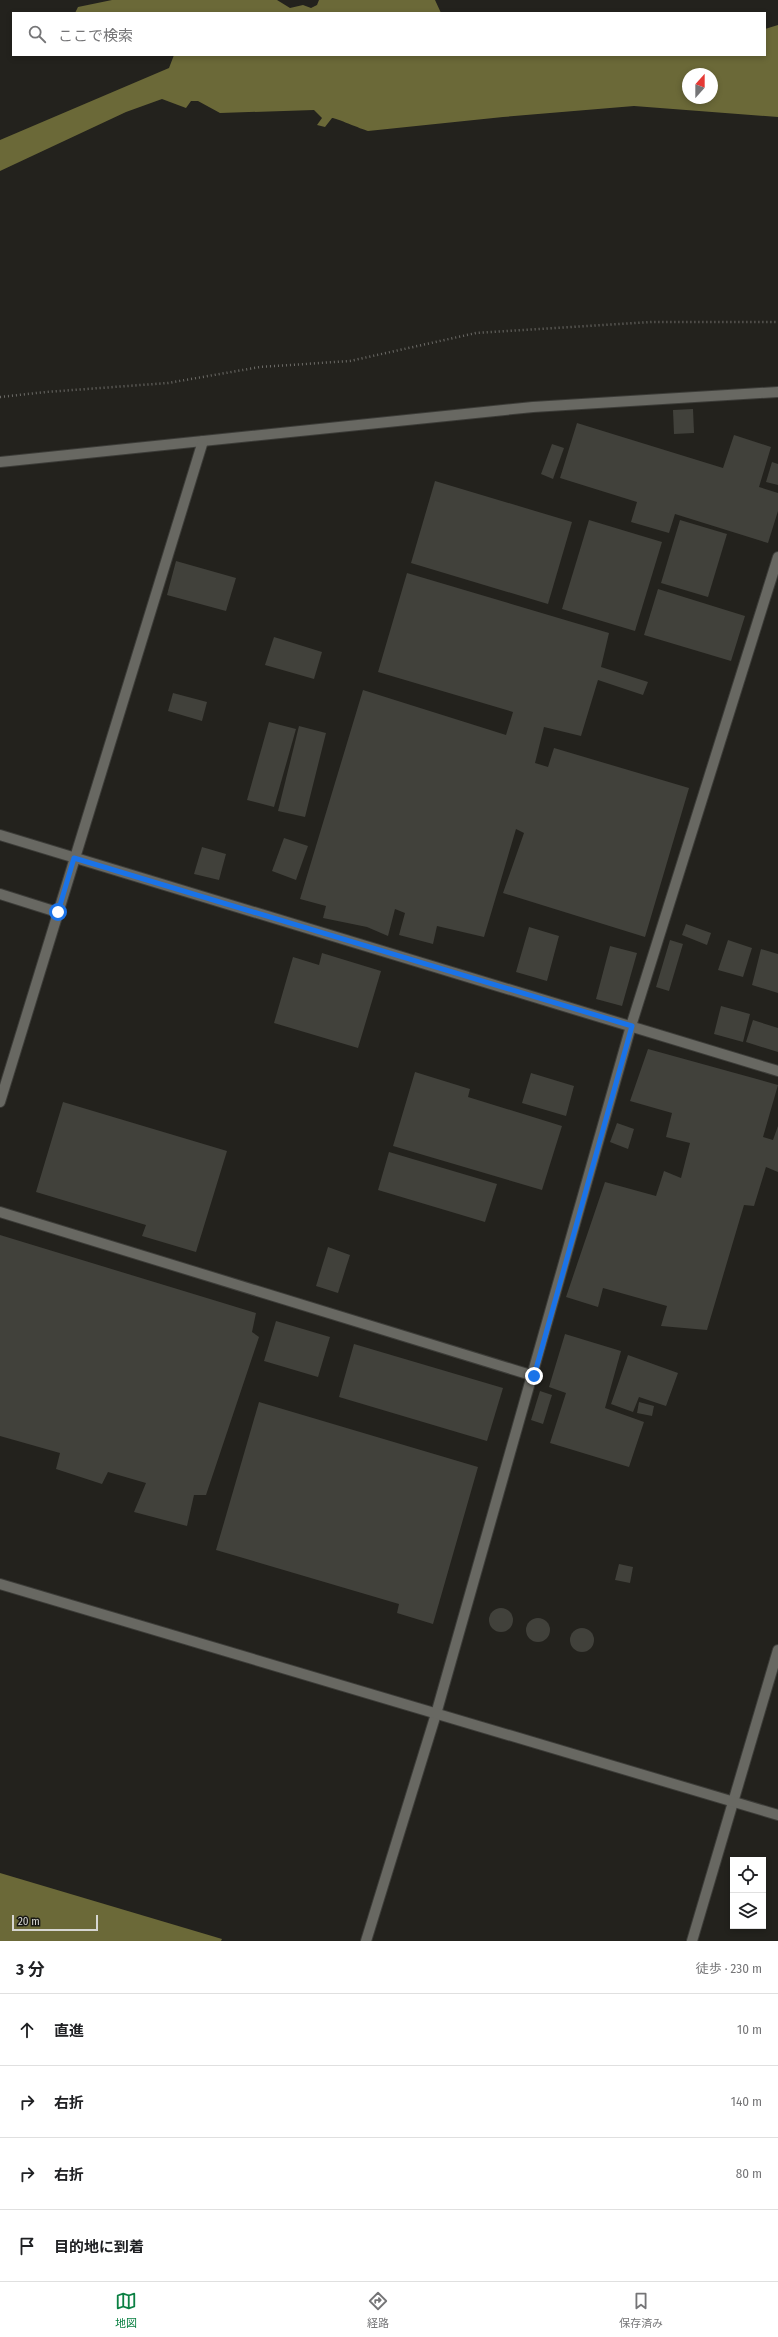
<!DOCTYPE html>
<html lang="ja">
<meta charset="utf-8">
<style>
body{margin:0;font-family:"Fira Sans Condensed","Noto Sans JP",sans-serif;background:#f6f6f6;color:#202124}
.controls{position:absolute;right:12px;bottom:12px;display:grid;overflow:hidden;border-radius:0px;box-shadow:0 2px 6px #0003}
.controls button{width:36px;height:36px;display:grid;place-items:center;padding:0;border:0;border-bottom:1px solid #e0e0e0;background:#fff;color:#202124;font:20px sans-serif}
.compass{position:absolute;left:682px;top:68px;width:36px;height:36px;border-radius:50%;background:#fff;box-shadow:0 2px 6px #0003;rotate:21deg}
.scale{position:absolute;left:12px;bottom:10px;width:86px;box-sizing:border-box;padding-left:4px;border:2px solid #d6d6d2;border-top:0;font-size:11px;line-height:14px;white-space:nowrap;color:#d6d6d2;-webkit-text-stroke:3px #191914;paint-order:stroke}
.stop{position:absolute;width:12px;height:12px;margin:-9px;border:3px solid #1a73e8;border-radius:50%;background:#fff}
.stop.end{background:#1a73e8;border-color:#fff;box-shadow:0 1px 4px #0008}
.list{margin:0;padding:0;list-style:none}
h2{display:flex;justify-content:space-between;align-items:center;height:52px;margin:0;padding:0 16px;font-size:17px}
h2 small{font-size:13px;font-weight:400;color:#757577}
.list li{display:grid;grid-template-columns:26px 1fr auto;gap:12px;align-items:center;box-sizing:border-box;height:72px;padding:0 16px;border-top:1px solid #e0e0e0}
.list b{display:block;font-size:15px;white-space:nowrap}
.list em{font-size:13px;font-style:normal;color:#757577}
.icon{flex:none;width:22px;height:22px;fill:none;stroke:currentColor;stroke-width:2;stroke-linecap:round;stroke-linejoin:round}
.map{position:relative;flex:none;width:778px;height:1941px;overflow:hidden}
.search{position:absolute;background:#fff;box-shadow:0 2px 6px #0003;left:12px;right:12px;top:12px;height:44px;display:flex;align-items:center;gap:10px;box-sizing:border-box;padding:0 14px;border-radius:0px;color:#757577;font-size:15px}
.sheet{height:340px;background:#fff}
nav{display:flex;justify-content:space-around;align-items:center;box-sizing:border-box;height:56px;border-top:1px solid #e0e0e0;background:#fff;font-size:11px;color:#757577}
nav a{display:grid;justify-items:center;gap:2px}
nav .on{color:#0b8043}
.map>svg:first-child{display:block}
</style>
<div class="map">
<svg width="778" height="1941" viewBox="0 0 778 1941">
<rect width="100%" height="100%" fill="#23221d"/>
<g fill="#6b6938" fill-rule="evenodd">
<path d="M112 0H277L290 8 303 5 311 8 317 5 319 0H435L441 13H75L78 7Z"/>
<path d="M778 25V117L634 106 503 117 368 131C361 129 336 118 332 118L325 127 317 125 322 118 314 110 220 113 198 101H191L186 108 162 99 126 112 0 171V140L169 68 174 55H765V29ZM688 74H712V98H688Z"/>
<path d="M0 1873 222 1939 221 1941H0Z"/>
</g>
<g fill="#41413b">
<path d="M693 409 694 433 674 434 673 410Z"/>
<path d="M577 423 723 468 734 435 771 447 759 487 778 493V511L768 543 675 514 669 533 631 522 637 502 560 478Z"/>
<path d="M552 444 564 448 553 479 541 474Z"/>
<path d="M772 462 778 464V485L766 482Z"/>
<path d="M435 481 572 522 548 604 411 563Z"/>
<path d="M589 520 662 542 635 631 562 609Z"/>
<path d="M680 520 727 534 708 597 661 583Z"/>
<path d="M176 561 236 578 226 611 167 595Z"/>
<path d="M407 573 609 633 601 667 648 682 643 695 598 680 581 736 544 727 535 763 548 767 554 748 689 788 645 937 503 893 524 833 516 829 484 937 437 926 433 944 399 935 405 913 395 909 388 936 367 927 323 918 326 906 300 899 363 690 506 735 513 712 378 672Z"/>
<path d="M658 589 745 616 731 661 644 635Z"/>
<path d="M274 637 322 652 314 679 265 665Z"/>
<path d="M173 693 207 702 202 721 168 711Z"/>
<path d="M269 722 296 729 274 807 247 800Z"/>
<path d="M299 726 326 733 305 817 278 811Z"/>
<path d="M284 838 308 846 296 880 272 871Z"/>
<path d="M202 847 226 854 219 880 194 874Z"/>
<path d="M686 924 711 933 707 945 682 935Z"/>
<path d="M529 927 559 936 547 981 516 972Z"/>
<path d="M670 940 683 944 669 991 656 987Z"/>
<path d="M728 940 752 948 743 977 718 970Z"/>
<path d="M610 946 637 953 622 1006 596 999Z"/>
<path d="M761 949 778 954V993L752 985Z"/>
<path d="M322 953 381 971 358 1048 274 1023 293 957 319 965Z"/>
<path d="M721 1006 750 1014 743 1042 714 1034Z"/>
<path d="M753 1020 778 1028V1052L746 1042Z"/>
<path d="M648 1049 778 1085 763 1137 773 1140 778 1126V1172L766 1167 754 1206 744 1205 707 1330 661 1326 667 1306 603 1288 598 1307 566 1297 605 1182 656 1196 664 1171 681 1178 690 1143 666 1137 672 1113 630 1101Z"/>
<path d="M415 1072 470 1089 468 1097 562 1126 542 1190 393 1146Z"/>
<path d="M531 1073 574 1086 566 1116 522 1103Z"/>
<path d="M63 1102 227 1151 196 1252 142 1236 146 1225 36 1192Z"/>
<path d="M617 1123 634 1129 628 1149 610 1142Z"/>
<path d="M389 1152 497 1184 485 1222 378 1190Z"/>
<path d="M0 1235 256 1313 252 1332 259 1337 206 1495H194L187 1526 134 1512 146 1483 108 1472 102 1484 56 1469 60 1453 0 1436Z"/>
<path d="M328 1247 350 1255 338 1293 316 1286Z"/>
<path d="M276 1321 330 1337 318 1377 264 1361Z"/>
<path d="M565 1334 621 1351 605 1408 644 1422 629 1467 550 1443 566 1393 549 1387Z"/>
<path d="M354 1344 503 1388 487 1441 339 1397Z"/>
<path d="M628 1355 678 1373 666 1406 639 1397 633 1412 611 1404Z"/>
<path d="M540 1391 552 1395 543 1424 531 1420Z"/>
<path d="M259 1402 478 1467 433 1624 397 1613 399 1604 216 1550Z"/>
<path d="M639 1402 654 1406 652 1416 637 1413Z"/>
<path d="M619 1564 633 1567 630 1583 615 1580Z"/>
<circle cx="501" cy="1620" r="12"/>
<circle cx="538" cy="1630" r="12"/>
<circle cx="582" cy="1640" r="12"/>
</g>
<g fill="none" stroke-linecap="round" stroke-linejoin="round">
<defs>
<path id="lane" d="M0 894 57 912"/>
<g id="street">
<path d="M0 462 533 407 778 392"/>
<path d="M0 835 778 1071"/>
<path d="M0 1102 203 441"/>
<path d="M0 1212 534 1376"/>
<path d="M366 1941 436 1714 631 1026 778 557"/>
<path d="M692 1941 778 1650"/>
</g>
<path id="secondary" d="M0 1584 778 1815"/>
</defs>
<use href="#lane" stroke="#3c3c38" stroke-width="12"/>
<use href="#street" stroke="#3c3c38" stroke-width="12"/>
<use href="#secondary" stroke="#3c3c38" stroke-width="12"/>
<path stroke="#6d6c68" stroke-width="2.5" stroke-dasharray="1 3" stroke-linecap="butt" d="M0 397 46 392 168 383 260 367 350 361 476 333 652 322H778"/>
<use href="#lane" stroke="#686862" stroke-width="10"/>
<use href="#street" stroke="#686862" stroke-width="10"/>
<use href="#secondary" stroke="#686862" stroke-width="10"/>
</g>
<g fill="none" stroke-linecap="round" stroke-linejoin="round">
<path stroke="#1a73e8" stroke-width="5" d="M58 912 74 858 632 1026 534 1376"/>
</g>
</svg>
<div class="controls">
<button><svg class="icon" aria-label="locate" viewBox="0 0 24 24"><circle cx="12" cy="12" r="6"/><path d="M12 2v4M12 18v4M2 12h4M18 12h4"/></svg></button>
<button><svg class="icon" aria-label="layers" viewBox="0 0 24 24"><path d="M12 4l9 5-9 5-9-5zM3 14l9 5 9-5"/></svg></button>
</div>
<svg class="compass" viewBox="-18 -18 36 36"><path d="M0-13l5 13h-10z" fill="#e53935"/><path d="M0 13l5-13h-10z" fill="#757577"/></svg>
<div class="scale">20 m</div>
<div class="stop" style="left:58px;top:912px"></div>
<div class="stop end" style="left:534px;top:1376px"></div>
<div class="search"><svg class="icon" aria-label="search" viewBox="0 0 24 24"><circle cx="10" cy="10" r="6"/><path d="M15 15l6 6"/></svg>ここで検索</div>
</div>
<section class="sheet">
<h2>3 分<small>徒歩 · 230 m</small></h2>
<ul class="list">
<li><svg class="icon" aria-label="ahead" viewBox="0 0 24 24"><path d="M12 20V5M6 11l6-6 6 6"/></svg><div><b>直進</b></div><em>10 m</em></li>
<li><svg class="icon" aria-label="right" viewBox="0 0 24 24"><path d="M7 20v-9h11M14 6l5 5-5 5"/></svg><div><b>右折</b></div><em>140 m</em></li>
<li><svg class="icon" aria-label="right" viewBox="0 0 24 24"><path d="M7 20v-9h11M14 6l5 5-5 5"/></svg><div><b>右折</b></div><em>80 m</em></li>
<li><svg class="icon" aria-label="arrive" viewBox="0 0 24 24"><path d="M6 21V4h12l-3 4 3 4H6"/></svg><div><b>目的地に到着</b></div></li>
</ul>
</section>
<nav>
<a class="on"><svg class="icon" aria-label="map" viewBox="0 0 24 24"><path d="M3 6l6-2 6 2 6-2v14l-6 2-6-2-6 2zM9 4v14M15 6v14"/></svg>地図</a>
<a><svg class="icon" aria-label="directions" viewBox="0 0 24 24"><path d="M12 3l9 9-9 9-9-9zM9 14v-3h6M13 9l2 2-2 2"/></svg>経路</a>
<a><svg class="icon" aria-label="saved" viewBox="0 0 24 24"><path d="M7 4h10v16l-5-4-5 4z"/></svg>保存済み</a>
</nav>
